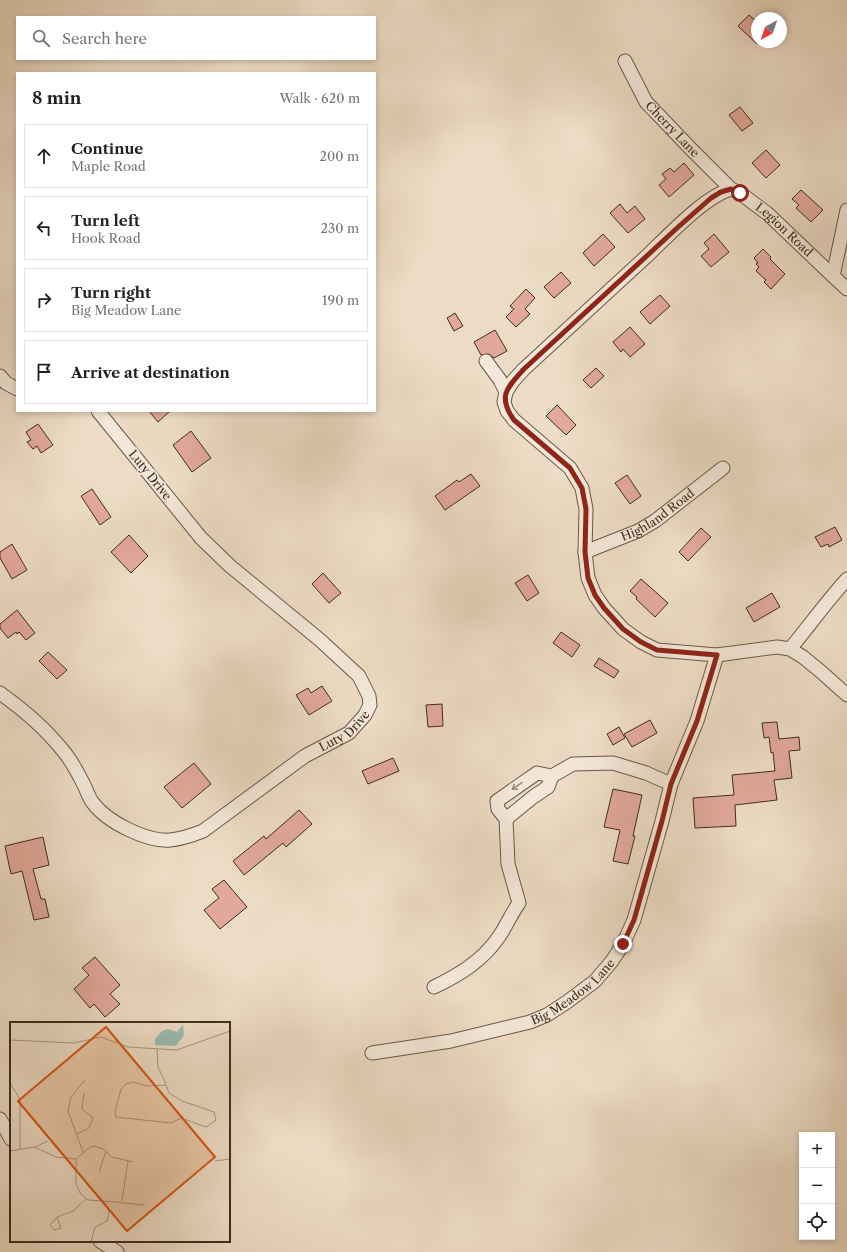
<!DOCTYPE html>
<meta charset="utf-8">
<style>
body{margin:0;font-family:"Libre Caslon Text",serif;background:#f6f6f6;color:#222}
.controls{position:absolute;right:12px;bottom:12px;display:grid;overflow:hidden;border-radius:0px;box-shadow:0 2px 6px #0003}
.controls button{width:36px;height:36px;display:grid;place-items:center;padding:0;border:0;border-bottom:1px solid #e0e0e0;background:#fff;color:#222;font:20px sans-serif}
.compass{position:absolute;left:751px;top:12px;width:36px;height:36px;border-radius:50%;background:#fff;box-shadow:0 2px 6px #0003;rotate:220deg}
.stop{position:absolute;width:12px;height:12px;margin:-9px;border:3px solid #8f2418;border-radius:50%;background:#fff}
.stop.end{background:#8f2418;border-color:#fff;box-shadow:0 1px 4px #0008}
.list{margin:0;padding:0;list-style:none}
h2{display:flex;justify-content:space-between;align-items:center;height:52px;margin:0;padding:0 16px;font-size:17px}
h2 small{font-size:13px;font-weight:400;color:#767676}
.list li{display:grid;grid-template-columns:26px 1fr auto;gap:12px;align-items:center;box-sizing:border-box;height:64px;margin:0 8px 8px;padding:0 8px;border:1px solid #e0e0e0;border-radius:0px}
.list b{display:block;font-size:15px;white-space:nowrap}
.list p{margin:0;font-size:13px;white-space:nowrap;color:#767676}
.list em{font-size:13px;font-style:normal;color:#767676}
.icon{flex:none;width:22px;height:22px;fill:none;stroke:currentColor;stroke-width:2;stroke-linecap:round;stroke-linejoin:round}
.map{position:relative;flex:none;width:847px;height:1252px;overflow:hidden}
.search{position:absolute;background:#fff;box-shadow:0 2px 6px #0003;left:16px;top:16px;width:360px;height:44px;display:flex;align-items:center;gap:10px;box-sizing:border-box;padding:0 14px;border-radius:0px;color:#767676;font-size:15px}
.panel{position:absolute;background:#fff;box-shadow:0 2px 6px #0003;left:16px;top:72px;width:360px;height:340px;border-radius:0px}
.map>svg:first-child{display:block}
</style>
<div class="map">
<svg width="847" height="1252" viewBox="0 0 847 1252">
<rect width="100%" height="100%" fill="#eddcc5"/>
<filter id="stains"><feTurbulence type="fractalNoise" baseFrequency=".005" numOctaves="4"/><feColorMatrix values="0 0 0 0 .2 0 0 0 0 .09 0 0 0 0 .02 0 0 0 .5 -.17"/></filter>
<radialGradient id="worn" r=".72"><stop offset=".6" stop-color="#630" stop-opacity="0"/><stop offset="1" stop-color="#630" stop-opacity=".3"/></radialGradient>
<g fill="#e2a99b" stroke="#3f2c1d">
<path d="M749 15 757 22V44L738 26Z"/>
<path d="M740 107 753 123 742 131 729 115Z"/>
<path d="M766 150 780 165 766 178 752 163Z"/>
<path d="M684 163 694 175 669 197 659 185 666 179 662 174 670 168 674 172Z"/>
<path d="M801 190 823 210 811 222 796 208 799 205 792 199Z"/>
<path d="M620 204 627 213 635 206 645 219 628 233 610 213Z"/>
<path d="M603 234 615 247 594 266 583 253Z"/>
<path d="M714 234 729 252 711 267 701 256 709 249 704 243Z"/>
<path d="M763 249 771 257 770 259 785 274 771 289 764 282 766 280 756 271 759 267 756 264 758 263 754 258Z"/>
<path d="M561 272 571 283 554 298 544 287Z"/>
<path d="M526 289 535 298 525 309 530 314 516 327 506 317 514 309 510 306Z"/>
<path d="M660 295 670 306 650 324 640 312Z"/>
<path d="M455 313 463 326 454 331 447 318Z"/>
<path d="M630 327 645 344 630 357 623 349 621 352 613 342Z"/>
<path d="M495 330 507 351 494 358 489 354 481 355 474 342Z"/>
<path d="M596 368 604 376 591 388 583 380Z"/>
<path d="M557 405 576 425 566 435 546 416Z"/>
<path d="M149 411H170L158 422Z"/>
<path d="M38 424 53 445 41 453 37 446 33 449 27 442 31 440 26 432Z"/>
<path d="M191 431 211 458 192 472 173 445Z"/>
<path d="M471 474 480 486 445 510 435 496 457 480 459 482Z"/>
<path d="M627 475 641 496 630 504 615 483Z"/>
<path d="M92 489 111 517 100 525 81 496Z"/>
<path d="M835 527 842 540 829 547 828 544 821 547 815 537Z"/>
<path d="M701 528 711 537 688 561 679 552Z"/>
<path d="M129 535 148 556 131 573 111 552Z"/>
<path d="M12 544 27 570 12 579 0 558V552Z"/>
<path d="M323 573 341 593 329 603 312 584Z"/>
<path d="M528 575 539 593 527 601 515 583Z"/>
<path d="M641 579 668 603 655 617 636 599 637 597 630 591Z"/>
<path d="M772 593 780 607 754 622 746 608Z"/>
<path d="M17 610 35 633 26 640 19 632 17 634 16 632 8 638 0 628V624Z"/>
<path d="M561 632 580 645 572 657 553 643Z"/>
<path d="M48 652 67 670 57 679 39 661Z"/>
<path d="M599 658 619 671 614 678 594 666Z"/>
<path d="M322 686 332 701 309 715 296 695 308 688 311 693Z"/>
<path d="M442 704 443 726 428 727 426 705Z"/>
<path d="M650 720 657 733 632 747 624 734Z"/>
<path d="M777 722 779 739 799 737 800 750 789 751 792 778 774 780 777 800 735 805 736 826 695 828 693 798 734 795 732 775 775 771 773 752 771 753 769 737 764 738 762 723Z"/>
<path d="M619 727 625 738 613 745 607 734Z"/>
<path d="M393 758 399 771 368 784 362 771Z"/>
<path d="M194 763 211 784 182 808 164 787Z"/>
<path d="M613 789 642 795 633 836H635L628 864 613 861 620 830 604 827Z"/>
<path d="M299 810 312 824 286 847 283 843 244 875 233 861 264 836 266 839Z"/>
<path d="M43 837 49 865 33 869 41 899H45L49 917 34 920 22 871 11 874 5 846Z"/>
<path d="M224 880 247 907 220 929 204 910 219 898 212 889Z"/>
<path d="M95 957 120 985 110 994 120 1004 105 1017 94 1004 90 1008 74 989 89 975 82 968Z"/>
</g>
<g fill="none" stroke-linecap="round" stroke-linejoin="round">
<defs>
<g id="minor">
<path id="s1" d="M625 61 646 102 691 149 731 189 740 193 768 214 833 276"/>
<path d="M847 210 833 276 847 289"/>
<path d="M486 361 500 380 506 392 504 402 507 411 514 420 570 468 582 488 586 509 585 552 588 578 595 595 604 608 623 629 641 642 657 650 717 655 777 647 790 649 803 657 819 670 847 695"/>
<path d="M0 376 6 383 17 389"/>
<path d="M506 392 513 381 524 369C565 331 607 293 648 255 669 235 704 197 731 189"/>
<path id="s2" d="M585 552 638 531 655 521 723 468"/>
<path d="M790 649C809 626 827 601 847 579"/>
<path id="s3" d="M0 693C26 712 45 728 65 753 73 763 79 775 85 787 87 792 89 798 93 803 107 822 147 842 170 840 181 839 193 835 203 831L305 756 349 733 365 715 370 705 369 696 359 676 320 640 230 566 201 538 98 411"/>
<path d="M506 819 533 797 548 787 552 776"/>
<path d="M434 987C459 975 482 961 498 938 506 927 511 914 519 903L508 864 506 819 498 809 497 801 537 773 552 776 573 764 613 763 646 773 671 784"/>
<path id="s4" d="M372 1053 451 1041 530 1022 547 1015 567 1002 595 981 612 961 623 944 634 920 662 821 671 784 697 721 717 655"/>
<path d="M0 1119 11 1139"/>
<path d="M100 1241 117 1252"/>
</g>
</defs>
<use href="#minor" stroke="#6a5847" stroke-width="15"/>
<use href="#minor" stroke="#f3e8d9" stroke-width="13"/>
</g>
<defs><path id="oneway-shaft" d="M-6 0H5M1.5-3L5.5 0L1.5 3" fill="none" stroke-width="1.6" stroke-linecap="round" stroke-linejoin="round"/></defs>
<use stroke="#998a7b" href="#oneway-shaft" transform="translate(517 786) rotate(145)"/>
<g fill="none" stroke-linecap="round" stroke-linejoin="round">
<path stroke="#8f2418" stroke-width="5" d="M623 944 634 920 662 821 671 784 697 721 717 655 657 650 641 642 623 629 604 608 595 595 588 578 585 552 586 509 582 488 570 468 514 420C497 396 507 388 524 369L676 229 711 198 721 192 731 189 740 193"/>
</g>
<g text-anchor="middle" stroke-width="4" stroke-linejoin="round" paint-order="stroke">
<g font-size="12" fill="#3f2c1d" stroke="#f3e8d9">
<text dy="4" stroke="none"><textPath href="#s1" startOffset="84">Cherry Lane</textPath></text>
<text dy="4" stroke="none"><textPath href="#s1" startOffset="235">Legion Road</textPath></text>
<text transform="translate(150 475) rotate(51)" y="4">Luty Drive</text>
<text dy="4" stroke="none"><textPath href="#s2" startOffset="82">Highland Road</textPath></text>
<text dy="4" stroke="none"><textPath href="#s3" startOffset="442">Luty Drive</textPath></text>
<text dy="4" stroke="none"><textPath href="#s4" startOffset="214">Big Meadow Lane</textPath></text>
</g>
</g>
<g transform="translate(10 1022)">
<rect width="220" height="220" fill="#eddcc5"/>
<path d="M173 3 174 13 166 24 145 23V17L152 9 158 7 167 10Z" fill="#99bcb2"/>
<path fill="none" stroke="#a79682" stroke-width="1" d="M0 18 64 21 91 15 118 25 167 28 220 9M147 27 148 45 156 62M123 60 137 64 156 63 159 71 172 79 204 90 206 98 196 105 171 96 161 101 106 95 105 90 111 67 116 62ZM0 61 10 77V127M67 112 79 106 83 96 72 87 74 71M25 125 38 119M0 129 24 125 46 135 66 137M73 130 58 89 61 75 75 58M205 139 220 137M89 150 96 129M95 179 135 183M112 179 118 139M47 195 51 206 44 208 40 203ZM47 195 63 189 76 177M81 220 85 205 97 199 99 190 94 179 78 178 70 171 66 161V137L80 125 85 124 93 127 102 135 123 140"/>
<path fill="#d7540e" fill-opacity="0.15" stroke="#d7540e" stroke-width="2" d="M96 5 205 135 117 209 8 79Z"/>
<rect width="220" height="220" fill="none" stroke="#3f2c1d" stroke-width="2"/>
</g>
<rect width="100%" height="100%" filter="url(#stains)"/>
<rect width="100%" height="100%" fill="url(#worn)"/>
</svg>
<div class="controls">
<button>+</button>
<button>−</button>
<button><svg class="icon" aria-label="locate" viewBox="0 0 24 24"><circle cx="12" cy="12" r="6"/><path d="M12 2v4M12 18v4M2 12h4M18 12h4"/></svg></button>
</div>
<svg class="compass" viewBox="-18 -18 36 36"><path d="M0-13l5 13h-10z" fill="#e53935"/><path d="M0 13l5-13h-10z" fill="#767676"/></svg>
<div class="stop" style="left:740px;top:193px"></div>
<div class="stop end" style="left:623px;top:944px"></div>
<div class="search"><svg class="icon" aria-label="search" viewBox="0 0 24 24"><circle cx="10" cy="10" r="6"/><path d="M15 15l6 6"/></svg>Search here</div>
<section class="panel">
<h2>8 min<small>Walk · 620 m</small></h2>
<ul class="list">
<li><svg class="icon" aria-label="ahead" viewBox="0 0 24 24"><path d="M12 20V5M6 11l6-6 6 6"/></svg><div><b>Continue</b><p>Maple Road</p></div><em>200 m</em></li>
<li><svg class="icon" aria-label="left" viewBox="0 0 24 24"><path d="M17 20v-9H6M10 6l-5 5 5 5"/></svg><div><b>Turn left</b><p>Hook Road</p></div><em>230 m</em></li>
<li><svg class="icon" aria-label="right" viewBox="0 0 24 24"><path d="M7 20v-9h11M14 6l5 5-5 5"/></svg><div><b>Turn right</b><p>Big Meadow Lane</p></div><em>190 m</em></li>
<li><svg class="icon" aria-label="arrive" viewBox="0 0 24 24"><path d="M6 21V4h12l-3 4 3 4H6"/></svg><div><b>Arrive at destination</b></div></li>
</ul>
</section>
</div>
